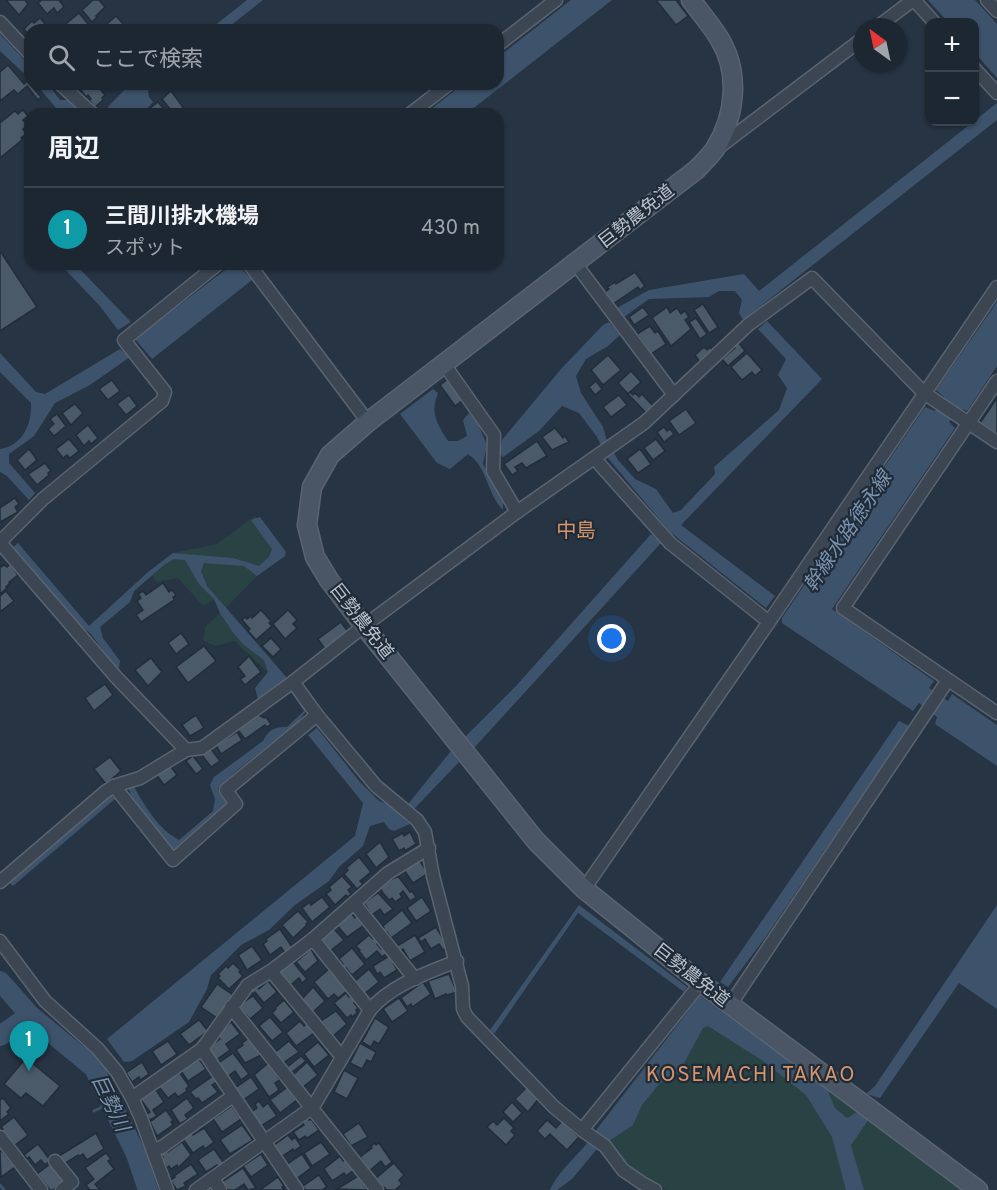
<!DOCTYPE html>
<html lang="ja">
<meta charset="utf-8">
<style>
body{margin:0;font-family:Overpass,"Noto Sans JP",sans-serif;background:#2a333e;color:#f1f3f6}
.controls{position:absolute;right:18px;top:18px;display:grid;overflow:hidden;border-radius:12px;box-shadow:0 2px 4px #0004}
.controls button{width:54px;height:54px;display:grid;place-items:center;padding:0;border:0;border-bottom:2px solid #3b444d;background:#1d2732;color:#f1f3f6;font:30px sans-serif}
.compass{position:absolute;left:853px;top:18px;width:54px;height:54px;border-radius:50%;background:#1d2732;box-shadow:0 2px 4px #0004;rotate:327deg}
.you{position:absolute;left:612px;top:639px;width:21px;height:21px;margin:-15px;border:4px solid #fff;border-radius:50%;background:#1a73e8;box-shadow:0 0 0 9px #1a73e833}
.badge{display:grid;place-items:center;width:39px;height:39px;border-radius:50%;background:#95b2f1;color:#fff;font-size:20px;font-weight:700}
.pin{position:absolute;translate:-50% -50px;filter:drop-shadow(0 2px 3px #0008)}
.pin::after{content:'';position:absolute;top:32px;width:21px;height:18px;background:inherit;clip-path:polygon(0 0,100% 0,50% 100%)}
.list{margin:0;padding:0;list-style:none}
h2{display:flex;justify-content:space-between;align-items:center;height:78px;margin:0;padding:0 24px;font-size:26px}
h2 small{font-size:20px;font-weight:400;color:#a0a5ac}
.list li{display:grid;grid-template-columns:39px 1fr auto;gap:18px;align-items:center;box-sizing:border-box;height:84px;padding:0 24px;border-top:2px solid #3b444d}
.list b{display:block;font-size:22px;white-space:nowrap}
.list p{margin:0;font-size:20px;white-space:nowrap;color:#a0a5ac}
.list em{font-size:20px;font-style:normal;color:#a0a5ac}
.icon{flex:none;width:33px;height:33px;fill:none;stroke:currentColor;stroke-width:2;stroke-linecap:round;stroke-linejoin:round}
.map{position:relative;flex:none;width:997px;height:1190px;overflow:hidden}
.search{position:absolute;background:#1d2732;box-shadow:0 2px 4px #0004;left:24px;top:24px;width:480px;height:66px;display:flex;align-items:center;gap:15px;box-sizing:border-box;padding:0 21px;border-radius:18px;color:#a0a5ac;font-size:22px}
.panel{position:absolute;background:#1d2732;box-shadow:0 2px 4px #0004;left:24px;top:108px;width:480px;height:162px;border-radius:18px}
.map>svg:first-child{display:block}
</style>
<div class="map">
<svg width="997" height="1190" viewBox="0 0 997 1190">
<rect width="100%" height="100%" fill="#273443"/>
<g fill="#294244">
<path d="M255 516 285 556 257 576 226 608 277 666 268 672 234 641 215 646 203 640 206 626 220 613 214 600 203 606 178 578 157 582 148 572 173 553 217 544Z"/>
<path d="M700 996 966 1190H667C655 1185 643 1180 634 1172 620 1160 610 1142 597 1129Z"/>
</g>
<g fill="#3d536c">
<path d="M247 0H263L225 30H209Z"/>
<path d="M571 0H612L466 114H425L463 84H498V57Z"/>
<path d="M928 0H975L997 24V78L975 53 974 22H948Z"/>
<path d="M0 34 30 66V79L0 51Z"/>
<path d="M36 84H48L60 100H67L84 114H61Z"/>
<path d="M130 84H156L148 90 149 97 153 102 142 114H106L108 107Z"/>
<path d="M997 103V120L743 320 739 313 742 300 735 291H719L709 297 649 299 624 317 617 308 649 290 744 274 759 291Z"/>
<path d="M60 264H75L131 322 118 330 99 305Z"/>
<path d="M233 264H237L252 280 152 359 135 339Z"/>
<path d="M997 302V366L967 411 958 408 949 422 955 428 832 609 934 681 929 688 948 701 952 694 997 725V766L935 724 937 717 919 703 913 711 782 623V618L925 407 935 411 944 397 936 390Z"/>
<path d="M767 321 822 379 681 525 775 596 766 608 670 532 607 457 597 437 579 413 562 406 539 431 503 457 500 454 502 440 561 369 603 325 609 322 620 335 608 346 586 359 576 376 581 393 603 427 606 438 618 460 635 479 656 489 673 513 681 510 715 474 714 467 779 410 787 388 778 375 786 359 758 329Z"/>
<path d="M120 349 130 357 90 385 55 403 34 436 9 454V463L35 493 29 500 7 476 0 472V449C23 446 32 423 31 403L0 372V353L36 392 45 394Z"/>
<path d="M433 389 438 393C430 414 437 423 448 441H458L467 436 463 420 469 413 478 424 487 445 483 464 503 503V510C487 494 487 466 468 454L450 469 437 463 400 414Z"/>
<path d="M260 517 286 552 285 556 257 576 244 566 204 563 201 571 207 586 287 678 258 699 255 688 268 672 264 660 244 645 234 634 220 613 214 599 199 584 185 560 174 559 164 565 134 591 130 602 100 627 103 638 120 661 119 668 115 667 91 634 75 622 12 548 18 543 89 626 148 572 173 553 233 558 259 566 269 557 272 549 251 520Z"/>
<path d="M651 534 661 543 474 748 464 738 516 686Z"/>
<path d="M292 693 306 711 298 722 240 768 218 788 219 793 226 802 224 807 175 853 131 796 128 786 133 785C145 806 158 829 179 840L213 811 215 799 210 785 214 777 263 741C269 729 275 727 287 727L304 711Z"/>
<path d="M899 721 909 726 765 938 728 987 720 982Z"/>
<path d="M317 728 360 782 379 801 387 804 410 824 394 831 389 829 384 822 370 826 363 846 339 867 329 881 295 905 269 930 241 945 211 975 207 989 189 1022 132 1061 124 1062 107 1039 355 836 363 803 308 735Z"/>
<path d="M451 751 459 762 414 809 408 804Z"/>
<path d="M111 795 115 799 13 886 8 881Z"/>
<path d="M579 905 687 987 684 992 578 913 494 1034 490 1030Z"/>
<path d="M997 905V1009L959 983 880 1098 866 1094 875 1086Z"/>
<path d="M700 996 827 1089 835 1108 847 1118 857 1112 869 1119 851 1145 864 1190H846L832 1137 806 1095 763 1061 708 1026 703 1028 682 1067V1071L659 1084 642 1105 633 1125 597 1149 572 1179 557 1190H550C561 1166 584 1152 597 1129Z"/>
</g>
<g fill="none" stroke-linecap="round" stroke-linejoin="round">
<g stroke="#3d536c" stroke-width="3">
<path d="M94 1111 111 1103"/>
<path d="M0 1185 4 1190"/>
</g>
<g stroke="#3d536c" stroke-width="20">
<path d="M0 981 30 1015 94 1068 136 1154 148 1190"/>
<path d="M0 1036 30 1015"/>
</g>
</g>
<g fill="#4b5a69" stroke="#222d3a" stroke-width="1.5">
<path d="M6 0H25L28 4 19 15Z"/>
<path d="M42 0H59L64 7 57 13 54 8 47 14 38 3Z"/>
<path d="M93 0H99L105 7 96 16 97 17 92 22 82 10Z"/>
<path d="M656 0H676L688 16 676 25Z"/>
<path d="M79 13 93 30H62L61 28Z"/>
<path d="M116 16 127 28 125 30H100Z"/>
<path d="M40 18 47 26 43 30H30V36L24 29 32 21 34 23Z"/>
<path d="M8 65 24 84 27 81 41 97 38 100 27 86 18 94 14 90 0 101V72Z"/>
<path d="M89 84H96L105 95 102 98 103 100 95 107 89 100 91 99 88 95 86 97 81 90Z"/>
<path d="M171 91 188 114H174L162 99Z"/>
<path d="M158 102 168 114H153L149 109Z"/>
<path d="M23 110 28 116 23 120 27 125 23 129 26 134 21 138 22 140 0 158V120L1 122 15 111 18 114Z"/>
<path d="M0 251 37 307 0 331Z"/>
<path d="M635 272 645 286 640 290 638 287 613 304 605 292 609 289 607 287 615 282 616 284Z"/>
<path d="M703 304 718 327 709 333 694 310Z"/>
<path d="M643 307 649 315 634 325 629 317Z"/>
<path d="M667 307 670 313 677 308 681 314 685 311 689 317 685 320 691 329 671 346 652 318Z"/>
<path d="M696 318 707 334 700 339 689 322Z"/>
<path d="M650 326 655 333 658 331 666 344 651 354 637 334Z"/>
<path d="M738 342 745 351 728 366 722 359 735 348 734 346Z"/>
<path d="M704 347 707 350 710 347 713 351 700 362 695 355Z"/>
<path d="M747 353 762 370 755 376 752 372 742 380 731 367Z"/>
<path d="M608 355 621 370 603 385 591 370Z"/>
<path d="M631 371 641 382 628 394 618 383Z"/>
<path d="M448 379 463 400 455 406 440 385Z"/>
<path d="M112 380 120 391 108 400 99 389Z"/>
<path d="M596 381 602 389 595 395 589 387Z"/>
<path d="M630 392 633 395 635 393 639 397 642 394 655 408 648 415 628 394Z"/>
<path d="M129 395 137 406 126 415 117 404Z"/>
<path d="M619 395 627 405 611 417 603 407Z"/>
<path d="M997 398V434L980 423Z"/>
<path d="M75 404 83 413 71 425 62 413Z"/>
<path d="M686 409 696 423 679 435 669 421Z"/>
<path d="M57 414 66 426 54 436 48 429 54 424 50 419Z"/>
<path d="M88 425 98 438 91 444 89 441 84 446 76 435Z"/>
<path d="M664 427 667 431 670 429 674 434 664 442 657 432Z"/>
<path d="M555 428 563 438 565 436 569 442 552 450 542 437Z"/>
<path d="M69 439 79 451 70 458 67 455 63 458 56 449Z"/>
<path d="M656 439 665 451 653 460 644 448Z"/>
<path d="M537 441 547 456 526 468 522 463 515 467 518 471 512 475 504 464Z"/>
<path d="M29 449 37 460 25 470 17 460Z"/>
<path d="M640 449 651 464 638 473 627 459Z"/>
<path d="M45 463 51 471 48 473 49 475 37 485 28 474Z"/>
<path d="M15 498 19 504 15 507 18 512 0 522V508Z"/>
<path d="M10 564 18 575 9 582 10 583 6 587 7 588 0 594V565L1 567 4 565 7 567Z"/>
<path d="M163 583 169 592 172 590 176 595 173 597 174 600 141 622 136 615 143 610 137 601 141 598 138 594 143 591 146 595Z"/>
<path d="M6 591 14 601 0 612V596Z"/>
<path d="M261 610 271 621 269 623 272 626 256 640 248 631 250 629 242 620 245 617 247 619 251 616 252 618Z"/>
<path d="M288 610 297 620 293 624 297 628 285 639 273 624Z"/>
<path d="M341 622 348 632 325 649 318 639Z"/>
<path d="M181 633 189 644 176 654 168 643Z"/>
<path d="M271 638 281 649 273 657 262 646Z"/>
<path d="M204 646 216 661 188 683 176 667Z"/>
<path d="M249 656 261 672 245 685 240 679 245 676 238 667Z"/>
<path d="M151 658 162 672 148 686 135 670Z"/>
<path d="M105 684 113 695 94 711 85 698Z"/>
<path d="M196 715 204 728 190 736 182 725Z"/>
<path d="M259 715 264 718 266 717 271 724 267 727 265 725 245 739 238 730 243 726 242 723 250 717 252 719Z"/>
<path d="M237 732 242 740 221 754 216 745Z"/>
<path d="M211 749 220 761 211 767 202 755Z"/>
<path d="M193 756 203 769 196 774 186 761Z"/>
<path d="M110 757 121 771 106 784 94 769Z"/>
<path d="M169 764 177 775 164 785 156 774Z"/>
<path d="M410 832 416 844 405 851 404 848 399 851 392 839 403 833 404 836Z"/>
<path d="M380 842 389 857 376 868 366 854Z"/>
<path d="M359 857 371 872 360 881 363 884 357 889 344 874 348 870 346 868Z"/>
<path d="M419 860 428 873 413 883 404 870Z"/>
<path d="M342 876 352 887 348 890 351 894 348 897 346 895 335 905 326 894 331 890 329 887Z"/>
<path d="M398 876 410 892 412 891 416 897 410 901 403 891 400 894 402 897 395 902 392 898 389 900 383 893 380 888 383 886 382 884Z"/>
<path d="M378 893 393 909 384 915 380 909 372 915 364 903Z"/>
<path d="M322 897 330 907 312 922 302 908 310 902 311 905Z"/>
<path d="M422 897 431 911 416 921 407 908Z"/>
<path d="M402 910 412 923 391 938 387 932 384 934 382 930 384 928 383 926Z"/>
<path d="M298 911 308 922 306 924 307 925 293 938 282 925Z"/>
<path d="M350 912 355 918 357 916 364 925 347 937 336 924Z"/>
<path d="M436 927 448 947 443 950 439 944 431 949 425 939 421 942 418 938Z"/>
<path d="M280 929 292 947 285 953 281 947 270 955 263 944 267 941 266 939Z"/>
<path d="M334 929 344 940 330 951 321 940Z"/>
<path d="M369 935 373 939 376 938 379 942 377 944 381 949 384 947 388 952 382 957 377 951 366 960 359 951 360 950 356 946Z"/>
<path d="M415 935 425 952 410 961 403 949 400 951 397 946Z"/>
<path d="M252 946 262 960 247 970 238 955Z"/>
<path d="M352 948 365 964 352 975 346 968 344 969 341 966 343 964 339 959Z"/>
<path d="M311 949 318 961 305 972 296 962Z"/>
<path d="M389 956 397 970 384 978 380 972 377 974 373 966Z"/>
<path d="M293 962 307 979 302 983 299 978 291 985 279 971Z"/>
<path d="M233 963 241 971 239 972 243 976 229 989 218 978 220 976 218 974 226 966 228 968Z"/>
<path d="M329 969 347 991 338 998 334 994 328 999 314 982Z"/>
<path d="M369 969 379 982 364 994 354 982Z"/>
<path d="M449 974 457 992 447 995 446 994 435 999 428 981Z"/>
<path d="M268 981 277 992 264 1003 255 992 253 994 250 990 256 985 259 989Z"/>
<path d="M423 982 431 994 412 1007 411 1004 407 1007 401 998Z"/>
<path d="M217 984 233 995 217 1018 201 1007Z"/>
<path d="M313 987 325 1001 313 1012 302 999Z"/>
<path d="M346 993 349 997 352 995 357 1001 354 1003 358 1008 356 1010 357 1013 352 1017 351 1015 347 1018 334 1003Z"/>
<path d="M253 996 263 1008 250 1019 238 1006Z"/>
<path d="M399 998 408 1011 392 1022 383 1009Z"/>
<path d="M284 1000 294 1012 281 1023 272 1013 276 1009 275 1008Z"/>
<path d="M336 1011 347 1024 333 1036 321 1021Z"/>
<path d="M270 1017 283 1032 272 1041 259 1026Z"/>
<path d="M375 1018 389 1027 379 1044 374 1041 371 1047 362 1042Z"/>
<path d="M199 1020 208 1031 189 1045 180 1034Z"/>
<path d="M300 1021 304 1026 307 1024 314 1033 296 1046 286 1033Z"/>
<path d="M231 1022 240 1034 226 1044 230 1050 216 1060 208 1048 220 1039 217 1036Z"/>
<path d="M249 1038 261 1055 245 1063 236 1050 243 1045 242 1043Z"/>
<path d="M168 1041 177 1054 161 1065 152 1051Z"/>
<path d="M289 1041 299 1052 283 1063 274 1053Z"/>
<path d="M318 1042 329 1055 314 1067 304 1054Z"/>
<path d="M360 1043 376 1052 371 1062 367 1060 362 1069 350 1063Z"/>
<path d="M233 1053 249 1074 241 1080 235 1071 227 1077 217 1064Z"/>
<path d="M197 1056 206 1069 188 1081 179 1068Z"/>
<path d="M301 1056 306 1061 291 1073 286 1068Z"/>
<path d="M26 1058 60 1086 43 1106 26 1093 21 1098 4 1084Z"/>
<path d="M142 1062 149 1074 140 1080 139 1077 132 1082 126 1073Z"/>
<path d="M307 1062 318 1075 303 1087 293 1075Z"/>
<path d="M267 1064H270L280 1080 275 1083 279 1090 269 1097 254 1075Z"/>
<path d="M344 1070 358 1078 347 1099 334 1092Z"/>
<path d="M175 1073 177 1075 180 1073 189 1086 186 1089 187 1091 178 1097 175 1093 168 1098 159 1087 162 1084 161 1083Z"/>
<path d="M213 1076 217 1082 212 1085 218 1092 202 1103 198 1098 196 1099 190 1092Z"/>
<path d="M251 1077 259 1089 243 1100 235 1088Z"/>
<path d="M289 1086 297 1100 280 1113 270 1100Z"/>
<path d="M154 1087 164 1102 153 1110 157 1116 150 1120 146 1115 150 1112 141 1100 144 1098 143 1095Z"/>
<path d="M527 1087 539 1098 528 1112 515 1099Z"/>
<path d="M3 1098 11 1108 7 1112 9 1114 0 1121V1100Z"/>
<path d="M187 1098 194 1108 185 1115 188 1119 180 1124 171 1110Z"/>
<path d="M259 1101 263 1107 268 1103 277 1116 261 1126 251 1112 257 1108 255 1104Z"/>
<path d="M512 1102 522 1113 513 1122 503 1112Z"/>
<path d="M232 1106 241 1119 222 1132 213 1119Z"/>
<path d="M166 1110 173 1120 171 1122 173 1125 157 1136 150 1122Z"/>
<path d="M14 1117 28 1135 14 1146 2 1131 3 1129 1 1127Z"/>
<path d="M308 1118 309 1120 311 1119 319 1130 307 1138 305 1136 299 1140 293 1132 304 1125 302 1122Z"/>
<path d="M504 1118 514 1128 511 1131 515 1135 506 1145 487 1127 493 1121 497 1125Z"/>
<path d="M547 1120 556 1128 562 1121 579 1137 567 1150 550 1134 545 1139 537 1131Z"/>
<path d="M359 1123 368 1137 351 1146 343 1134Z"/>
<path d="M242 1125 253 1140 230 1154 220 1140Z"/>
<path d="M204 1128 214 1142 205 1149 203 1146 193 1153 183 1139 192 1133 193 1135Z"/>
<path d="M96 1133 104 1149 87 1160 83 1154 80 1156 78 1155 64 1164 59 1156Z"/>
<path d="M288 1135 292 1140 295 1137 301 1146 294 1151 293 1149 281 1157 273 1146Z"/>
<path d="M182 1142 191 1155 178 1168 177 1165 171 1169 169 1166 167 1168 161 1159 163 1157 160 1154 166 1149 168 1152Z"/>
<path d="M321 1142 330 1154 312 1166 304 1153Z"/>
<path d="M375 1143 376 1145 379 1143 392 1162 385 1167 381 1161 369 1171 360 1157 372 1148 371 1146Z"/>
<path d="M38 1144 50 1160 45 1165 41 1160 35 1165 29 1157 27 1159 24 1155Z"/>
<path d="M214 1149 224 1163 218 1167 217 1165 206 1172 198 1160Z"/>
<path d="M2 1151 15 1167 1 1177 0 1152Z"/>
<path d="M106 1153 111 1159 108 1161 114 1169 95 1184 100 1190H90L86 1185 94 1179 85 1168Z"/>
<path d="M261 1154 268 1165 251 1177 243 1166Z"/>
<path d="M302 1154 311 1168 296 1179 286 1165Z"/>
<path d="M340 1156 343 1161 346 1159 354 1170 346 1176 344 1173 332 1181 324 1169Z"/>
<path d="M394 1163 404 1175 399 1180 402 1184 395 1190H387L375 1179Z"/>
<path d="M50 1164 64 1181 53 1190H50L37 1174Z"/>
<path d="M191 1164 198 1174 184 1183 186 1186 177 1190 170 1180 175 1177 174 1176Z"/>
<path d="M243 1168 256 1188 248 1190 244 1184 235 1190H228L222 1182Z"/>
<path d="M319 1175 327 1187 322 1190H305L303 1186Z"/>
<path d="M358 1176 367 1189 366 1190 337 1189Z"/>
<path d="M278 1177 284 1186 282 1187 284 1190H260Z"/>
</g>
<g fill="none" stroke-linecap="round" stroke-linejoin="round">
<defs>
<g id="street">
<path d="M914 0 934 22"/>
<path d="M987 0 997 11"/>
<path d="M0 22 30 54"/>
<path d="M877 27 913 0"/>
<path d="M498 45 556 0"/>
<path d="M974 68 997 93"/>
<path d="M60 84 93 114"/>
<path d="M410 114 449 84"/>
<path d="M718 148 862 39"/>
<path d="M575 263 674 395"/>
<path d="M249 264 368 422"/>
<path d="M444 364 494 435 493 471 517 512"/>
<path d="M997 381 843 608 997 713"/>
<path d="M594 458 670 543 769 622"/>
<path d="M2 545 116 677 186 750 202 748 293 682 364 626 517 512 644 423 748 325 812 278 924 393 997 442"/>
<path d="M0 546 4 538 43 499 162 401 165 392 124 340 218 264"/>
<path d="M293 682 317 715 376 786 417 820 425 832 433 876 462 986 463 1009 467 1017 554 1107 582 1130 605 1146 623 1170 642 1183 655 1190"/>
<path d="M114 786 173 860 236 804 226 790 317 715"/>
<path d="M0 882 105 792 114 786 140 778 186 750"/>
<path d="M584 889 769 622 997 287"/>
<path d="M354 903 415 979"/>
<path d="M313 939 370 1010"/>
<path d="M0 941 45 1001 98 1049 117 1072 132 1098"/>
<path d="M271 971 342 1057"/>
<path d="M730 1005 948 680"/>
<path d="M231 1007 377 1190"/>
<path d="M202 1049 297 1190"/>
<path d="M582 1130 701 983"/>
<path d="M0 1137 41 1190"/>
<path d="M153 1150 162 1147 233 1096"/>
<path d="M55 1161 72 1182 62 1190"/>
<path d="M213 1178 220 1190"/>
<path d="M167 1190 141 1118 132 1098 202 1049 248 985 271 971 313 939 388 873 429 848"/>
<path d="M196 1190 313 1107 370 1010C391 985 427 973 457 961"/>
</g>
<path id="secondary" d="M691 0C700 12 711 25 719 38 740 72 736 115 715 149 710 156 703 163 696 170L368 422 330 455 312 487 307 525 315 557 329 580 364 626 536 841 584 889 701 983 978 1190"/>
</defs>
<use href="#street" stroke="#5a6470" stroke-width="15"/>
<use href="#secondary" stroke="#5a6470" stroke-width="21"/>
<use href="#street" stroke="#3c4653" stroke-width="12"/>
<use href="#secondary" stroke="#4a5566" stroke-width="18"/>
</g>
<g text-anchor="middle" stroke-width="4.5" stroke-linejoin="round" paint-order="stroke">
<g font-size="18" fill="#b9c1cd" stroke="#202b38">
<text transform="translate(636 216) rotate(-38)" y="6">巨勢農免道</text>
<text transform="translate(362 621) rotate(52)" y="6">巨勢農免道</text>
<text transform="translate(692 975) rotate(38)" y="6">巨勢農免道</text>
</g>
<g font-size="20" fill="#d7956a" stroke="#202b38">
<text x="576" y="537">中島</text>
</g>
<g font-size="20" font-style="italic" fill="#7a93af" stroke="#202b38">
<text transform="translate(847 531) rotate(-56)" y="7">幹線水路徳永線</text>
<text transform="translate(111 1103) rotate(64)" y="7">巨勢川</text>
</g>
<g font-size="21" letter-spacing="1.5" fill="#d7956a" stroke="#202b38">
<text x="751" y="1081">KOSEMACHI TAKAO</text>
</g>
</g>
</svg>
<div class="controls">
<button>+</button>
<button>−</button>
</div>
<svg class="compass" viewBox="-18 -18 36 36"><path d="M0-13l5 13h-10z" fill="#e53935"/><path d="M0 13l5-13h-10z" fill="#a0a5ac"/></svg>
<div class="you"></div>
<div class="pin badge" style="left:29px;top:1071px;background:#0f9aa8">1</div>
<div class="search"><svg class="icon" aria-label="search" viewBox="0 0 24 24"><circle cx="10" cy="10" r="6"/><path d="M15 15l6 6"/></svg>ここで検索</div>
<section class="panel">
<h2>周辺<small></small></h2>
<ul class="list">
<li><span class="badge" style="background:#0f9aa8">1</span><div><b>三間川排水機場</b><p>スポット</p></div><em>430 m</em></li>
</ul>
</section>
</div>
